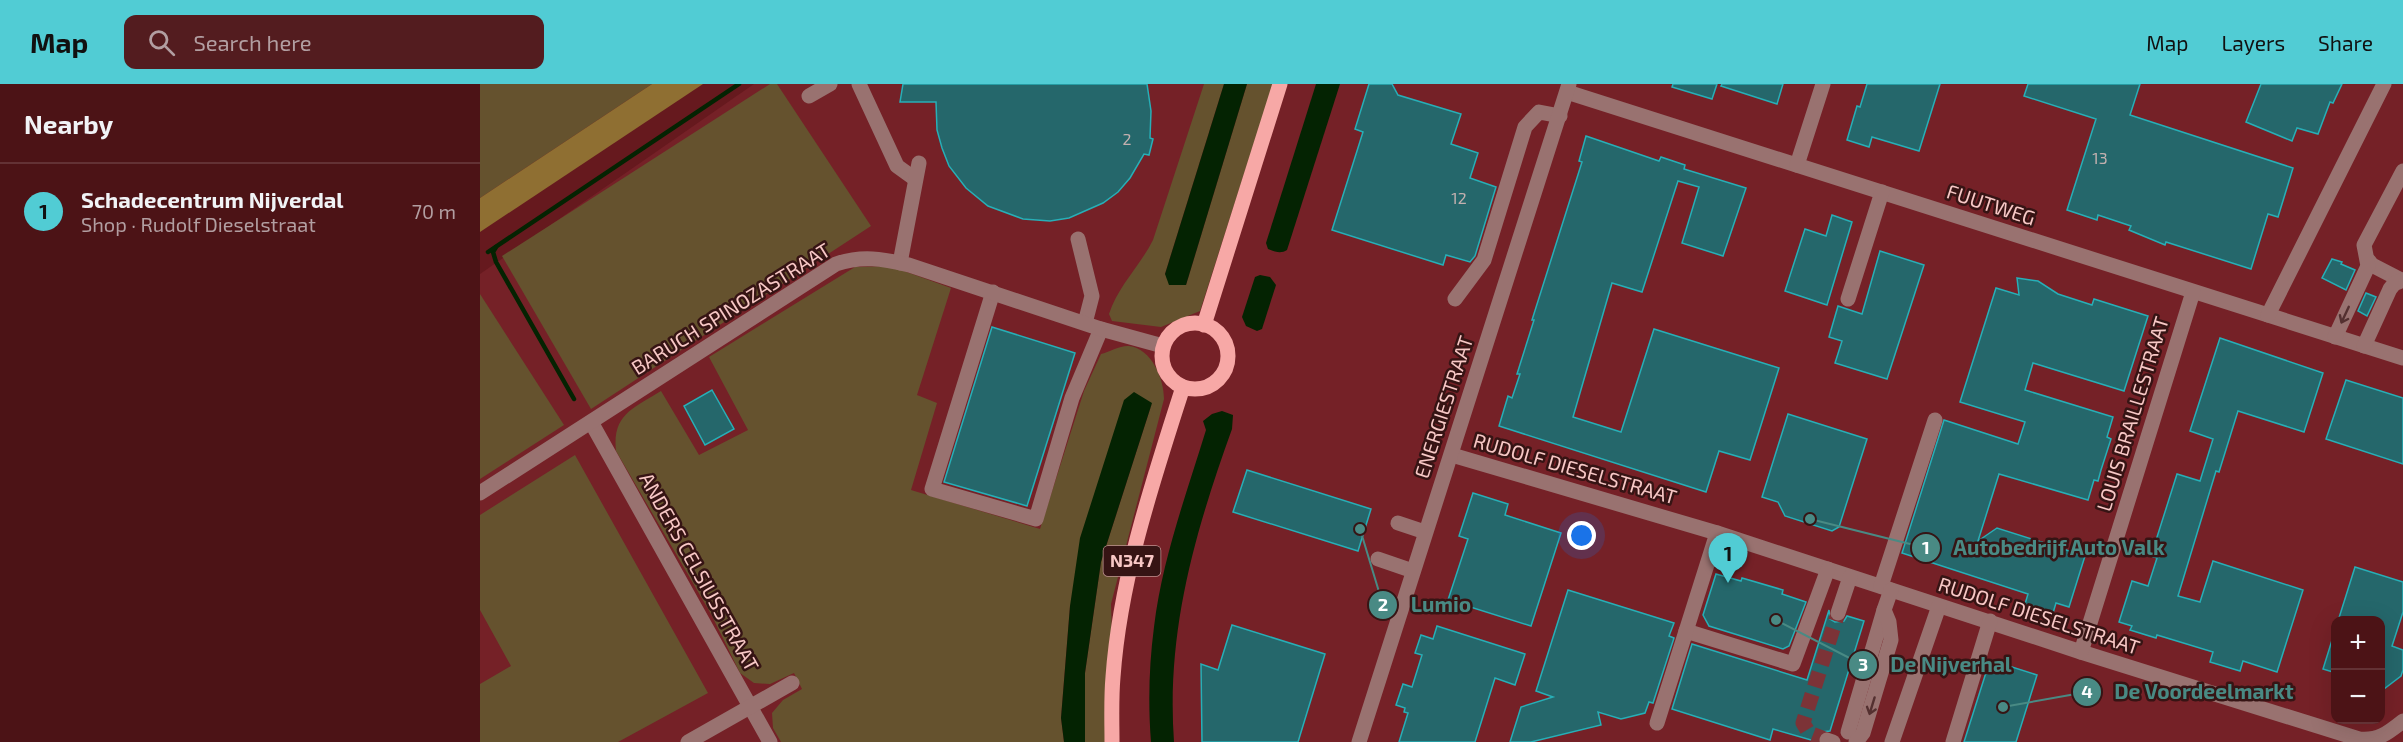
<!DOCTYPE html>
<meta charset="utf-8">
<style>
body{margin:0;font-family:"Exo 2",sans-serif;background:#531c1f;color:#f1f3f6}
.controls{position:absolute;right:18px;bottom:18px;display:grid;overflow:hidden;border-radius:12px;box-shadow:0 6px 24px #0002}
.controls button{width:54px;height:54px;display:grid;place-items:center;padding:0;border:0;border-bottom:2px solid #633235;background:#4c1316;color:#f1f3f6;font:30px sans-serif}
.you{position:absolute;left:1102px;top:452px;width:21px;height:21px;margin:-15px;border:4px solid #fff;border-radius:50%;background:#1a73e8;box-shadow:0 0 0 9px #1a73e833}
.badge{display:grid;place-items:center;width:39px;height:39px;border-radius:50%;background:#51ccd4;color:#111;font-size:20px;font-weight:700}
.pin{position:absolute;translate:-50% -50px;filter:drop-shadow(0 2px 3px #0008)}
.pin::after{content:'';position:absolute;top:32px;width:21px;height:18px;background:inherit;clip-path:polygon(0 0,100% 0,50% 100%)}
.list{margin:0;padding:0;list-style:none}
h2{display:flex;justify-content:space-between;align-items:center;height:78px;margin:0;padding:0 24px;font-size:26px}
h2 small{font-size:20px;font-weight:400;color:#b29ea1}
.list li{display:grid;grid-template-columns:39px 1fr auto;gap:18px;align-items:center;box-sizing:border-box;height:96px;padding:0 24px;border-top:2px solid #633235}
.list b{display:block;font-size:22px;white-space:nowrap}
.list p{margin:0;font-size:20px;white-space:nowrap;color:#b29ea1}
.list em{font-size:20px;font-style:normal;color:#b29ea1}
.icon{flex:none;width:33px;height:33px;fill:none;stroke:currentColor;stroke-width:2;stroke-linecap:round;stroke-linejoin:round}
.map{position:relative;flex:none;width:1923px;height:658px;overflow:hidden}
header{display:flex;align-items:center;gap:36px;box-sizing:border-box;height:84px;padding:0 30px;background:#51ccd4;color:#111}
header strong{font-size:28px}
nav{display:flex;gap:33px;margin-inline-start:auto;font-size:21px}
.search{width:420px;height:54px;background:#531c1f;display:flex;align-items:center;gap:15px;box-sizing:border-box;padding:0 21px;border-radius:12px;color:#b29ea1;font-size:22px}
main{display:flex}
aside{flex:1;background:#4c1316}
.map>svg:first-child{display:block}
</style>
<header>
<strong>Map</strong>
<div class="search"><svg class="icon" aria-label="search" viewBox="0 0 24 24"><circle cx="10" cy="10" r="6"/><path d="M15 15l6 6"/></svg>Search here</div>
<nav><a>Map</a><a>Layers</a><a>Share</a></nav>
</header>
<main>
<aside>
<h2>Nearby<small></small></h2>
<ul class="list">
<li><span class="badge">1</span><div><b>Schadecentrum Nijverdal</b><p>Shop · Rudolf Dieselstraat</p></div><em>70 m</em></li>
</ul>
</aside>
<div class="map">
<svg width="1923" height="658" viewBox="0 0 1923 658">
<rect width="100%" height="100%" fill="#66191e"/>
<path fill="#752127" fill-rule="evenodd" d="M274 0H1923V658H0V190ZM1856 536H1900V636H1856Z"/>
<g fill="#65522e">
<path d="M0 0H172L0 114Z"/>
<path d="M290 0H297L391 142 111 325 22 172Z"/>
<path d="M724 0H744L685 190 706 201 767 0H793L720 227 681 243 632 237 629 230C638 202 660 182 673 156Z"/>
<path d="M410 182 471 204 437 311 457 319 431 406 560 445 604 307 621 270C629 268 641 261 649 262 672 265 684 295 684 315L631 520 632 551 629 658H605V589L621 478 672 319 590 522 581 634 584 658H301L293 644 292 629 303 616 322 605 314 589 290 600 274 599 260 589 231 530 136 367C132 330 154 324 181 307L219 371 268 346 229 273 375 183Z"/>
<path d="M0 210 84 341 0 395Z"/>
<path d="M95 371 228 609 138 658H0V600L31 582 0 526V431Z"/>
</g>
<path fill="#8f6f32" d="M172 0H223L0 148V114Z"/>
<g fill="#042302">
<path d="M744 0H767L706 201H689L685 190Z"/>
<path d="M836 0H860L807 166C801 170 795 168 788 165L786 159Z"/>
<path d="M780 191 790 193 796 201 782 245 777 247 766 242 762 233 775 193Z"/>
<path d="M654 308 672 319 621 478 605 589V658H584L581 634 590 522 600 454 644 316Z"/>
<path d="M742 327 753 331 752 345C715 448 686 547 694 658H671C668 620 669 581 674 543 682 476 706 411 726 346L723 337 732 330Z"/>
</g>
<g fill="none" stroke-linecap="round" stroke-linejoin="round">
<g stroke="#042302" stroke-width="4.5">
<path d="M16 163 13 168 16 178 94 315"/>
<path d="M8 168 259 0"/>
</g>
</g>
<g fill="#25676b" stroke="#27afb7" stroke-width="1.5">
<path d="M423 0H667L671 27 670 54 673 55 669 71 664 70 650 94 638 108 623 119 589 134 570 137 543 135 508 122 486 104 469 82 462 64 457 46 456 18H420Z"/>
<path d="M889 0H912L918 11 981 30 971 60 998 69 990 94 1016 103 995 172 990 178 966 171 963 181 852 146 883 48 875 45Z"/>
<path d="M1193 0H1237L1232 15 1192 3Z"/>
<path d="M1242 0H1303L1297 20 1241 2Z"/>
<path d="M1387 0H1460L1439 67 1392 53 1389 63 1367 56 1377 22 1380 23Z"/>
<path d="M1548 0H1660L1650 31 1813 84 1798 133 1788 130 1771 185 1686 158 1685 161 1649 146 1651 142 1618 131 1617 136 1587 126 1616 35 1544 12Z"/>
<path d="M1781 0H1862L1853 19 1850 18 1838 50 1817 44 1812 57 1766 38Z"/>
<path d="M1106 52 1179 77 1181 73 1205 81 1204 85 1266 104 1243 172 1202 159 1219 103 1198 97 1162 208 1132 199 1093 333 1141 348 1174 245 1299 284 1270 376 1239 367 1226 408 1019 342 1028 312 1032 314 1040 290H1037L1054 236H1052L1102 78 1099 77Z"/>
<path d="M1352 131 1372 138 1347 221 1305 207 1325 145 1346 152Z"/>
<path d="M1400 167 1444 181 1407 295 1355 279 1362 257 1349 253 1358 222 1382 230Z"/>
<path d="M1852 175 1862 178 1861 180 1875 186 1866 206 1842 194Z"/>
<path d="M1537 194 1558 197 1578 210 1612 221 1614 215 1668 232 1644 307 1553 279 1545 306 1633 333 1627 353 1631 355 1621 386 1618 397 1614 396 1608 416 1519 390 1498 457 1517 444 1605 472 1589 523 1576 519 1573 529 1545 520 1548 510 1422 469 1464 336 1538 360 1545 338 1480 318 1516 204 1539 211Z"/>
<path d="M1886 209 1896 213 1887 232 1878 227Z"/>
<path d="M512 243 595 269 547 422 464 398Z"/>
<path d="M1740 254 1843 289 1824 348 1758 327 1739 388 1736 387 1698 512 1720 518 1733 477 1823 506 1797 588 1763 577 1760 587 1730 578 1733 568 1677 551 1676 554 1650 546 1652 542 1639 538 1652 497 1668 502 1677 474 1671 472 1697 390 1720 397 1733 355 1710 347Z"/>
<path d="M1866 296 1923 314V380L1846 355Z"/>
<path d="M232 306 254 345 225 361 204 322Z"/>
<path d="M1308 330 1387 355 1359 443 1352 447 1305 432 1298 418 1282 413Z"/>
<path d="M767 386 891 425 878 467 753 428Z"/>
<path d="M993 409 1028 420 1025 431 1081 449 1051 542 968 516 988 455 979 452Z"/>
<path d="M1875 483 1923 498V528L1912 562 1923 566V586L1921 592 1900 608V537H1858Z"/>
<path d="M1236 490 1261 497 1262 494 1303 506 1302 510 1326 518 1309 562 1303 565 1229 542 1223 531Z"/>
<path d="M1088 506 1194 539 1189 552 1194 554 1173 619 1169 618 1165 629 1141 635 1118 628 1121 641 1051 658H1030L1041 623 1073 613 1056 607Z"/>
<path d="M1349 526 1350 535 1355 538 1364 537 1367 532 1384 537 1350 647 1341 648 1338 658 1293 645 1290 656 1192 625 1212 560 1327 596Z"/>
<path d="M752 541 845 570 818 658H722L721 580 738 586Z"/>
<path d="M957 542 1045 570 1035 601 1015 594 995 658H919L928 629 924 628 925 624 916 621 923 600 932 603 942 571 935 569 941 551 953 555Z"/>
<path d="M1853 553H1856V589L1843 585Z"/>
<path d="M1510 576 1557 591 1536 658H1484Z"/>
</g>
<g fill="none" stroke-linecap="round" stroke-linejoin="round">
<path stroke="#7c3337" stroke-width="15" stroke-dasharray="15 8" stroke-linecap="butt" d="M1347 656 1329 649 1323 639 1358 529"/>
<g stroke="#997270" stroke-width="15">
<path d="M379 0 417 82 435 95"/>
<path d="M1087 8 1923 274"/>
<path d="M329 12 350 0"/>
<path d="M1317 81 1343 0"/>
<path d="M598 155 612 212 605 239"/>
<path d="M1889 177 1892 181 1921 196"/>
<path d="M420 179 439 79"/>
<path d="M513 208 452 405 556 435 592 314 621 245"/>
<path d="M975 215 1004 176 1045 43 1059 28 1080 32"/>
<path d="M1368 215 1402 108"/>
<path d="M1788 231 1904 0"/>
<path d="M1855 253 1888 182 1884 161 1923 87"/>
<path d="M1884 262 1910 205 1914 200 1923 196"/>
<path d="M111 338 290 658"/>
<path d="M972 371 1237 449 1601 568 1879 655C1898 657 1908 649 1923 637"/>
<path d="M0 409 356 180C382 171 403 175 429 181L621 245 683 262"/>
<path d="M918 439 945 448"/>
<path d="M898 475 933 487"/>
<path d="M1401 502 1455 336"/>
<path d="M1358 529 1370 493"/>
<path d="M1206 547 1313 580 1348 485"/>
<path d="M1601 568 1713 208"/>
<path d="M1177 639 1237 449"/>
<path d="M1368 648 1404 526"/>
<path d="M1347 656 1353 658"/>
<path d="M208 658 312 599"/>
<path d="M879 658 1089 0"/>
<path d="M1376 658 1383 649 1411 556 1409 538 1404 526 1411 506"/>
<path d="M1412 658 1459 522"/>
<path d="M1473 658 1510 537"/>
</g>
<g stroke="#f7a8a6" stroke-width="15">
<circle cx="715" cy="272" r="33"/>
<path d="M724 241 800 0"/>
<path d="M632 658C632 637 631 615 633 593 640 494 673 397 703 303"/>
</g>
</g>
<defs><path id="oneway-shaft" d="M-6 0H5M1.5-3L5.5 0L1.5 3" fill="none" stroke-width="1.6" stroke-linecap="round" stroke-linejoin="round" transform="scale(1.5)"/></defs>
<g stroke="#543030">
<use href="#oneway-shaft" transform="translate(1865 231) rotate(115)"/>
<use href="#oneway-shaft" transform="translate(1392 622) rotate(107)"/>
</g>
<g text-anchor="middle" stroke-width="5" stroke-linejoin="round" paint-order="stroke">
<g font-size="16" fill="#c3b0af">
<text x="647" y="61">2</text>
<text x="1620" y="80">13</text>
<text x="979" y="120">12</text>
</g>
<rect fill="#361414" stroke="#be9291" stroke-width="1.5" x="623.5" y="462" width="57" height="30" rx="4.5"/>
<g font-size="18" font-weight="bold" fill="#f8c8c6">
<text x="652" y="483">N347</text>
</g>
<g font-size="20" fill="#f8c8c6" stroke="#361414">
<text transform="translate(1511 121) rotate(18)" y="7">FUUTWEG</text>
<text transform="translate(251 225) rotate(-32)" y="7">BARUCH SPINOZASTRAAT</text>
<text transform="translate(964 323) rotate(-72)" y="7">ENERGIESTRAAT</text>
<text transform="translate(1653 330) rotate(-73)" y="7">LOUIS BRAILLESTRAAT</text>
<text transform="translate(1095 385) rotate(16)" y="7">RUDOLF DIESELSTRAAT</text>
<text transform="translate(219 488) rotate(61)" y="7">ANDERS CELSIUSSTRAAT</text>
<text transform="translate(1559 532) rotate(18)" y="7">RUDOLF DIESELSTRAAT</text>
</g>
</g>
<path fill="none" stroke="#498a84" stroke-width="2" d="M1330 435L1446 464M880 445L903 521M1296 536L1383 581M1523 623L1607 608"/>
<g fill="#498a84" stroke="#361414" stroke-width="2">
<circle cx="1330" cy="435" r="6"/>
<circle cx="880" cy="445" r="6"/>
<circle cx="1296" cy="536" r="6"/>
<circle cx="1523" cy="623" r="6"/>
<circle cx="1446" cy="464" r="15"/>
<circle cx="903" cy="521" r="15"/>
<circle cx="1383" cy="581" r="15"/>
<circle cx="1607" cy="608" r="15"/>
</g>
<g font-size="18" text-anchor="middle" font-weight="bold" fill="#fff">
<text x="1446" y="470">1</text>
<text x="903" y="527">2</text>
<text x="1383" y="587">3</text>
<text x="1607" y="614">4</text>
</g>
<g font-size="21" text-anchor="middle" font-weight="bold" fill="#498a84" stroke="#361414" stroke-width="5" stroke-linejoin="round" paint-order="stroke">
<text x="1579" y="471">Autobedrijf Auto Valk</text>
<text x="961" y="528">Lumio</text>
<text x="1471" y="588">De Nijverhal</text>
<text x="1724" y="615">De Voordeelmarkt</text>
</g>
</svg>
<div class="controls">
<button>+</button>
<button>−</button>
</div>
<div class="you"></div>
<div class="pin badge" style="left:1248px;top:499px">1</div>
</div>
</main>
